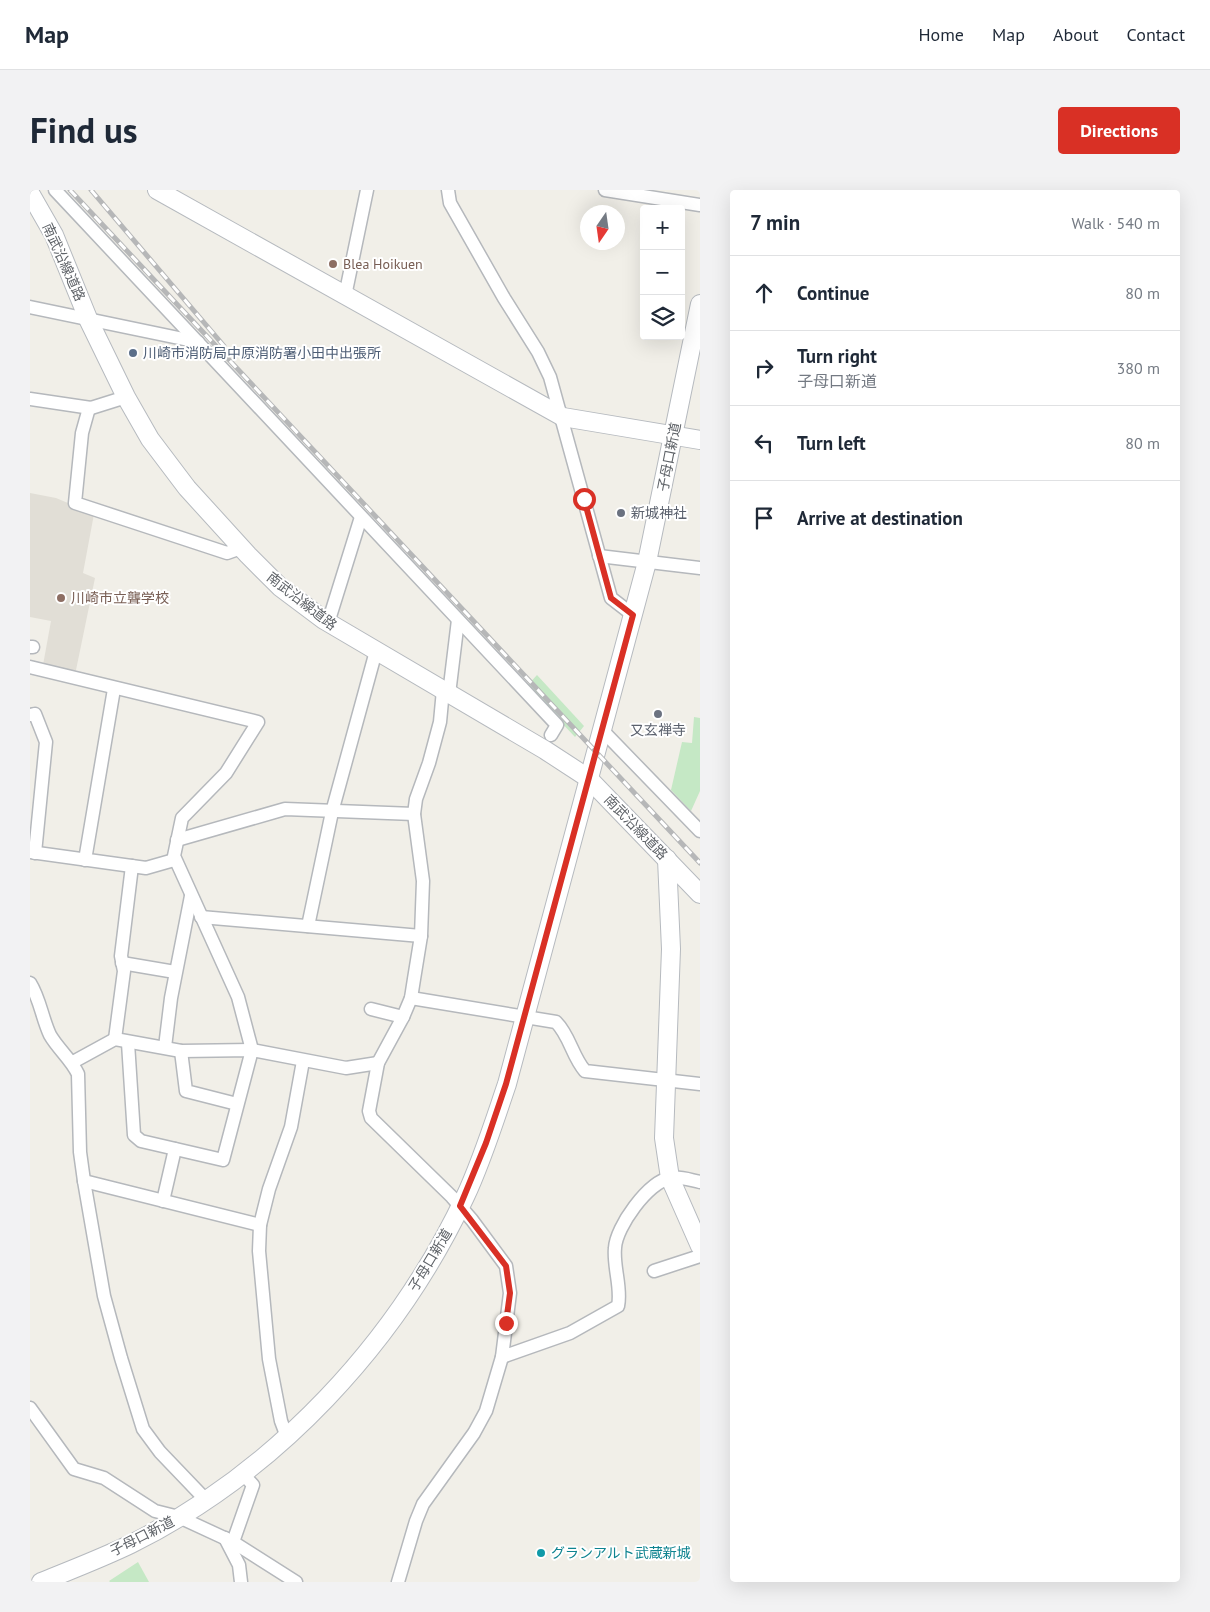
<!DOCTYPE html>
<meta charset="utf-8">
<style>
body{margin:0;font-family:"PT Sans","Noto Sans JP",sans-serif;background:#f2f2f3;color:#1f2937}
.controls{position:absolute;right:15px;top:15px;display:grid;overflow:hidden;border-radius:5px;box-shadow:0 5px 20px #0002}
.controls button{width:45px;height:45px;display:grid;place-items:center;padding:0;border:0;border-bottom:1px solid #e0e1e3;background:#fff;color:#1f2937;font:25px sans-serif}
.compass{position:absolute;left:550px;top:15px;width:45px;height:45px;border-radius:50%;background:#fff;box-shadow:0 5px 20px #0002;rotate:193deg}
.stop{position:absolute;width:15px;height:15px;margin:-11px;border:4px solid #d93025;border-radius:50%;background:#fff}
.stop.end{background:#d93025;border-color:#fff;box-shadow:0 1px 5px #0008}
.list{margin:0;padding:0;list-style:none}
h2{display:flex;justify-content:space-between;align-items:center;height:65px;margin:0;padding:0 20px;font-size:21px}
h2 small{font-size:16px;font-weight:400;color:#747a83}
.list li{display:grid;grid-template-columns:32px 1fr auto;gap:15px;align-items:center;box-sizing:border-box;height:75px;padding:0 20px;border-top:1px solid #e0e1e3}
.list b{display:block;font-size:19px;white-space:nowrap}
.list p{margin:0;font-size:16px;white-space:nowrap;color:#747a83}
.list em{font-size:16px;font-style:normal;color:#747a83}
.icon{flex:none;width:28px;height:28px;fill:none;stroke:currentColor;stroke-width:2;stroke-linecap:round;stroke-linejoin:round}
.map{position:relative;flex:none;width:670px;height:1392px;overflow:hidden;border-radius:5px}
header{display:flex;align-items:center;gap:30px;box-sizing:border-box;height:70px;padding:0 25px;background:#fff;border-bottom:1px solid #e0e1e3}
header strong{font-size:24px}
nav{display:flex;gap:28px;margin-inline-start:auto;font-size:18px}
.intro{display:flex;align-items:center;justify-content:space-between;box-sizing:border-box;height:120px;padding:0 30px}
h1{margin:0;font-size:35px}
.button{padding:12px 22px;border-radius:5px;background:#d93025;color:#fff;font-size:18px;font-weight:700}
main{display:flex;gap:30px;padding:0 30px}
aside{flex:1;background:#fff;border-radius:5px;box-shadow:0 5px 20px #0002}
.map>svg:first-child{display:block}
</style>
<header>
<strong>Map</strong>
<nav><a>Home</a><a>Map</a><a>About</a><a>Contact</a></nav>
</header>
<div class="intro"><h1>Find us</h1><a class="button">Directions</a></div>
<main>
<div class="map">
<svg width="670" height="1392" viewBox="0 0 670 1392">
<rect width="100%" height="100%" fill="#f1efe8"/>
<path fill="#e1ded6" d="M0 303 26 308 64 324 53 383 65 388 46 480 44 483 13 475 21 431 0 427Z"/>
<g fill="#c5e8c5">
<path d="M507 485 554 536 545 547 497 496Z"/>
<path d="M664 527 670 528V601L661 621 641 600 652 552 662 553Z"/>
<path d="M108 1372 119 1392H80L79 1391Z"/>
</g>
<g fill="none" stroke-linecap="round" stroke-linejoin="round">
<defs>
<g id="street">
<path d="M25 0 527 535 521 545"/>
<path d="M418 0 420 13 474 108 508 162 520 187 581 408 603 425"/>
<path d="M575 0 670 15"/>
<path d="M315 106 337 0"/>
<path d="M0 117 168 152"/>
<path d="M0 209 61 218 96 207"/>
<path d="M59 218 52 243 45 313 197 363 211 358"/>
<path d="M569 366 670 378"/>
<path d="M298 433 331 327"/>
<path d="M0 457H3"/>
<path d="M0 477 228 532 196 583 152 628 144 666 208 807 222 860 193 970 111 951 104 945 98 853"/>
<path d="M419 504 428 430"/>
<path d="M0 525 5 524 16 552 5 663"/>
<path d="M571 539 670 641"/>
<path d="M147 650 255 619 384 624"/>
<path d="M0 662 116 678 144 670"/>
<path d="M55 670 84 499"/>
<path d="M171 727 391 746"/>
<path d="M278 736 302 622 346 461"/>
<path d="M92 773 145 782"/>
<path d="M0 793C10 809 12 828 20 845 28 859 41 869 48 884L50 962 54 991 74 1106 91 1168 113 1239 130 1262 175 1309"/>
<path d="M381 808 526 832C540 846 542 866 555 881L670 894"/>
<path d="M341 819 373 827"/>
<path d="M85 849 94 781 91 766 102 676"/>
<path d="M135 857 141 808 161 706"/>
<path d="M151 861 156 901 207 914"/>
<path d="M43 872 85 849 151 861 222 860 316 878 348 873"/>
<path d="M54 991 230 1035"/>
<path d="M133 1011 145 959"/>
<path d="M624 1081 670 1066"/>
<path d="M472 1167 540 1143 588 1116C592 1098 583 1077 585 1058 586 1037 618 992 640 988 650 986 660 990 670 992"/>
<path d="M0 1218 44 1279 74 1288 125 1321 149 1327 203 1352 266 1392"/>
<path d="M257 1247 251 1231 239 1169 229 1061 230 1035 239 999 261 937 273 871"/>
<path d="M195 1348 209 1375 211 1392"/>
<path d="M203 1352 223 1295 212 1283"/>
<path d="M368 1392 386 1331 393 1314 444 1243 456 1221 472 1167 480 1103 476 1076 442 1030 422 1007 341 928 339 921 348 873 373 827 381 808 384 789 391 746 393 691 384 624 386 609 399 573 410 532 413 500"/>
</g>
<g id="secondary">
<path d="M127 0 533 227 670 250"/>
<path d="M0 3 24 45 59 131 96 207 120 249 157 298 218 365 250 397 294 430 515 560 558 588 670 704"/>
<path d="M637 669 641 759 634 948 640 988 670 1056"/>
<path d="M11 1392C41 1380 72 1368 101 1354 246 1282 366 1153 435 1007 452 971 464 932 477 894L617 372 670 114"/>
</g>
</defs>
<use href="#street" stroke="#b5b8bc" stroke-width="15"/>
<use href="#secondary" stroke="#b6babf" stroke-width="20"/>
<use href="#street" stroke="#fff" stroke-width="12"/>
<use href="#secondary" stroke="#fff" stroke-width="18"/>
<defs>
<g id="rail">
<path d="M40 0 670 673"/>
<path d="M61 0 194 156"/>
</g>
</defs>
<use href="#rail" stroke="#b6b7b8" stroke-width="5"/>
<use href="#rail" stroke="#fff" stroke-width="3" stroke-dasharray="9" stroke-linecap="butt"/>
</g>
<g fill="none" stroke-linecap="round" stroke-linejoin="round">
<path stroke="#d93025" stroke-width="6" d="M476 1133 480 1103 476 1076 430 1016 456 953 476 894 603 425 581 408 554 309"/>
</g>
<g fill="#8d6e63" stroke="#fff" stroke-width="2">
<circle cx="303" cy="74" r="5"/>
<circle cx="31" cy="408" r="5"/>
</g>
<circle fill="#5c6f8a" stroke="#fff" stroke-width="2" cx="103" cy="163" r="5"/>
<g fill="#6b7280" stroke="#fff" stroke-width="2">
<circle cx="591" cy="323" r="5"/>
<circle cx="628" cy="524" r="5"/>
</g>
<circle fill="#0f9aa8" stroke="#fff" stroke-width="2" cx="511" cy="1363" r="5"/>
<g text-anchor="middle" stroke-width="4" stroke-linejoin="round" paint-order="stroke">
<g font-size="14" fill="#5f6368" stroke="#fff">
<text transform="translate(34 72) rotate(66)" y="5">南武沿線道路</text>
<text transform="translate(639 267) rotate(-79)" y="5">子母口新道</text>
<text transform="translate(272 411) rotate(38)" y="5">南武沿線道路</text>
<text transform="translate(606 637) rotate(46)" y="5">南武沿線道路</text>
<text transform="translate(400 1070) rotate(-59)" y="5">子母口新道</text>
<text transform="translate(112 1346) rotate(-27)" y="5">子母口新道</text>
</g>
<g font-size="14" fill="#785e54" stroke="#fff" text-anchor="start">
<text x="313" y="79">Blea Hoikuen</text>
<text x="41" y="413">川崎市立聾学校</text>
</g>
<g font-size="14" fill="#4e5e75" stroke="#fff" text-anchor="start">
<text x="113" y="168">川崎市消防局中原消防署小田中出張所</text>
</g>
<g font-size="14" fill="#5b616d" stroke="#fff" text-anchor="start">
<text x="601" y="328">新城神社</text>
<text x="628" y="545" text-anchor="middle">又玄禅寺</text>
</g>
<g font-size="14" fill="#0d838f" stroke="#fff" text-anchor="start">
<text x="521" y="1368">グランアルト武蔵新城</text>
</g>
</g>
</svg>
<div class="controls">
<button>+</button>
<button>−</button>
<button><svg class="icon" aria-label="layers" viewBox="0 0 24 24"><path d="M12 4l9 5-9 5-9-5zM3 14l9 5 9-5"/></svg></button>
</div>
<svg class="compass" viewBox="-18 -18 36 36"><path d="M0-13l5 13h-10z" fill="#e53935"/><path d="M0 13l5-13h-10z" fill="#747a83"/></svg>
<div class="stop" style="left:554px;top:309px"></div>
<div class="stop end" style="left:476px;top:1133px"></div>
</div>
<aside>
<h2>7 min<small>Walk · 540 m</small></h2>
<ul class="list">
<li><svg class="icon" aria-label="ahead" viewBox="0 0 24 24"><path d="M12 20V5M6 11l6-6 6 6"/></svg><div><b>Continue</b></div><em>80 m</em></li>
<li><svg class="icon" aria-label="right" viewBox="0 0 24 24"><path d="M7 20v-9h11M14 6l5 5-5 5"/></svg><div><b>Turn right</b><p>子母口新道</p></div><em>380 m</em></li>
<li><svg class="icon" aria-label="left" viewBox="0 0 24 24"><path d="M17 20v-9H6M10 6l-5 5 5 5"/></svg><div><b>Turn left</b></div><em>80 m</em></li>
<li><svg class="icon" aria-label="arrive" viewBox="0 0 24 24"><path d="M6 21V4h12l-3 4 3 4H6"/></svg><div><b>Arrive at destination</b></div></li>
</ul>
</aside>
</main>
